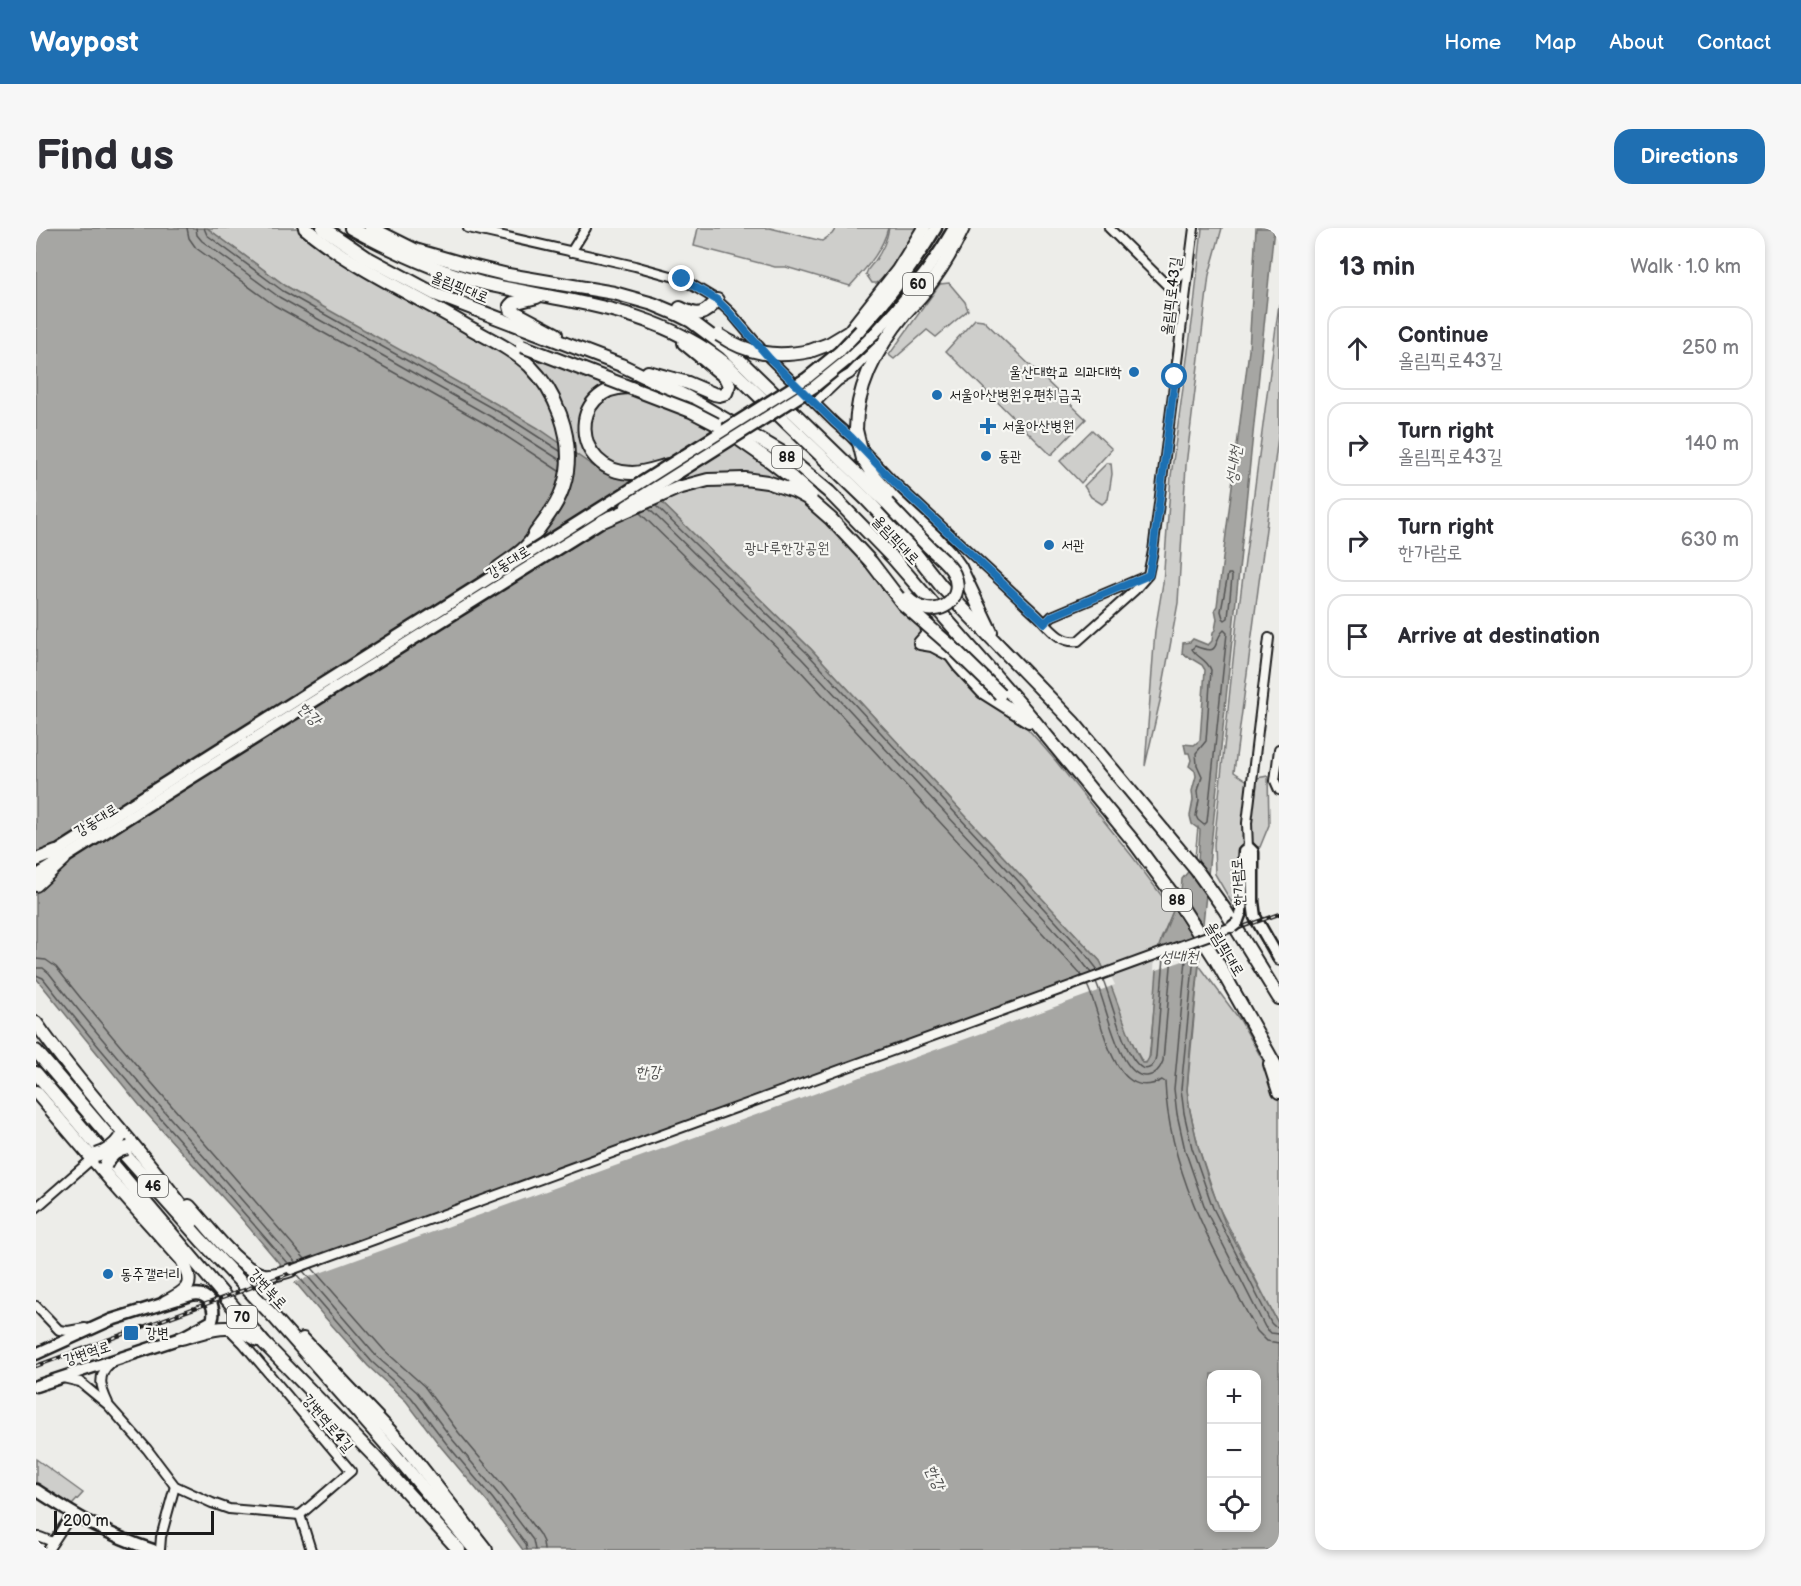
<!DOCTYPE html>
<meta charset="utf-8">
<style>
body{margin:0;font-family:"Balsamiq Sans","Poor Story",sans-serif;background:#f7f7f7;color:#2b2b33}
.controls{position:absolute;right:18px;bottom:18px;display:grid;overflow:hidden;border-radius:12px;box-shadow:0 3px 9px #0003}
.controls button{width:54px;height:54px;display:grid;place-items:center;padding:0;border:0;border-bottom:2px solid #e1e1e2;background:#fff;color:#2b2b33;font:30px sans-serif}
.scale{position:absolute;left:18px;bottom:15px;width:160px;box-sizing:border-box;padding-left:6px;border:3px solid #1c1c1c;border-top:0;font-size:16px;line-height:21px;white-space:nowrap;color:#1c1c1c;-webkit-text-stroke:4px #f6f6f2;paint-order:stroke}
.stop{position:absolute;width:18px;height:18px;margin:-14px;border:4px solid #1f6fb2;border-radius:50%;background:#fff}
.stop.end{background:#1f6fb2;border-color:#fff;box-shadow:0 2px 6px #0008}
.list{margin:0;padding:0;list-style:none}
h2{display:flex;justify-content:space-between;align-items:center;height:78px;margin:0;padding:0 24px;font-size:26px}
h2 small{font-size:20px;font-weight:400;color:#7c7c81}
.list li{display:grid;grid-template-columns:39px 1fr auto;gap:18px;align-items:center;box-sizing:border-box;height:84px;margin:0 12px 12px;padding:0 12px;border:2px solid #e1e1e2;border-radius:18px}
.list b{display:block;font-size:22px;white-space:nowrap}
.list p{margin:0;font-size:20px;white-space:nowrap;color:#7c7c81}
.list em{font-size:20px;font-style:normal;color:#7c7c81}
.icon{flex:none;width:33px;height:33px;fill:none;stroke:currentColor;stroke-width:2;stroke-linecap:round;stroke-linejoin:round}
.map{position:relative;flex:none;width:1243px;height:1322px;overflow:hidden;border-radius:18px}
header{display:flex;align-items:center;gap:36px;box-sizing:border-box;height:84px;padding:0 30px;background:#1f6fb2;color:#fff}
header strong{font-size:28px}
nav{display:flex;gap:33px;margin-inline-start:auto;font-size:21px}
.intro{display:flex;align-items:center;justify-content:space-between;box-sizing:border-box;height:144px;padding:0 36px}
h1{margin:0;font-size:42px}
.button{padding:15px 27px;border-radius:18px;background:#1f6fb2;color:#fff;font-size:21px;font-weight:700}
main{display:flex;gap:36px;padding:0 36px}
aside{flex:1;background:#fff;border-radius:18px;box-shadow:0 3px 9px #0003}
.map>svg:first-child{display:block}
</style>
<header>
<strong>Waypost</strong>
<nav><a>Home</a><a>Map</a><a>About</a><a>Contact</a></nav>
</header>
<div class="intro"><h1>Find us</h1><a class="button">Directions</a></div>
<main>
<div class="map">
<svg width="1243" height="1322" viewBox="0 0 1243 1322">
<rect width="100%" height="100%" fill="#edede9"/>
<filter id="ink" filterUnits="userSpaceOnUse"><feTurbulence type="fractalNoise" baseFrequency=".0167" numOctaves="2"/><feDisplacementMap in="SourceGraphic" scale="12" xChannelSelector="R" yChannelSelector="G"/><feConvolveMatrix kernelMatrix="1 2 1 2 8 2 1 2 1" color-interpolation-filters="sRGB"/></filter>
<g filter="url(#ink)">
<g fill="#cececb" stroke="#757574" stroke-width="1.5">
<path d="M171 0H262L286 18 436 101 524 138 642 183 669 196 722 227 825 321 906 403 1019 532 1096 628 1137 683 1125 711 1113 831 1112 834 1107 835C1088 803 1079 767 1064 733L775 421 621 270 566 244 250 58Z"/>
<path d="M662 0H734L786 13 796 6 800 0H852C846 24 830 40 814 58L750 39H739L658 18Z"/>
<path d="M853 0H886L853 49 847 50 841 55H836L830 46C832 39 835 38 839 33 846 23 851 12 853 0Z"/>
<path d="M1166 0H1186L1173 47 1150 237 1142 375 1124 473 1109 538 1119 403 1127 355 1135 248 1157 87Z"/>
<path d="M913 55 929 74 932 82 900 109 891 102 858 131 853 127 904 56Z"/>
<path d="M1243 76V202L1198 544 1210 552 1232 548 1233 597 1224 619 1206 618 1200 682 1179 646 1178 616 1201 394Z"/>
<path d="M939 91 947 92 1050 191 1015 227 910 123Z"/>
<path d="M1056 202 1076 221 1045 255 1024 233Z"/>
<path d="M1071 235H1075L1076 246 1072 271 1066 276 1055 269 1048 258Z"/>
<path d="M1163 737 1204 792 1243 861V1097L1182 978 1162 918 1154 883 1151 862Z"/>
<path d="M0 1231 47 1265 36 1277 0 1254Z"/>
</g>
<path fill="#a6a6a3" stroke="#6f6f6d" stroke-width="1.5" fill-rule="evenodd" d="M0 0H171L250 58 473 183 502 200 566 244 597 254 621 270 775 421 1064 733C1081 766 1088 802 1106 835H1110L1114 828 1123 718 1145 663 1146 651 1162 632 1164 602 1156 596 1154 588 1157 572 1156 563 1160 548 1159 543 1153 538 1155 532 1153 525H1150L1148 516 1158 517 1164 512 1169 442 1166 437 1146 425 1147 415 1154 414 1157 411 1172 417 1176 413 1177 404 1179 402 1181 391 1179 381 1181 378 1213 122 1220 0H1238L1154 823 1151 862 1154 883 1162 918 1174 956 1189 995 1243 1097V1322H487L452 1275 405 1219 370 1173 332 1138 286 1086 199 983 104 878 0 750ZM1176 1146H1220V1300H1176Z"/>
<g fill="#edede9">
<path d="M1142 664 1169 705 1167 726 1118 743 1119 725 1157 711 1135 678Z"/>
<path d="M1072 742 1079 757 256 1055 245 1042 926 793Z"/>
</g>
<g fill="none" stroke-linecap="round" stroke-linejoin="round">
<g stroke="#535352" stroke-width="1.5">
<path d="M151 0 153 10 160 20 238 77 462 203 523 243"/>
<path d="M160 0 161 7 166 13 243 69 466 195 524 232"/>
<path d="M168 0 171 7 247 63 470 188 524 223"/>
<path d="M620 278 771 425 1047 723 1062 742"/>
<path d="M613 281 765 430 1042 728 1055 745"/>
<path d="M604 285 759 437 1046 748"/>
<path d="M1192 346H1195L1196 349 1192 390 1189 392 1187 390 1185 383Z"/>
<path d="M1188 402 1191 405 1189 424 1171 594 1168 597 1162 592 1160 588 1163 572 1162 563 1166 548 1161 537 1160 525 1170 513 1175 442C1171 431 1161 430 1156 421L1159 418C1187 429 1175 414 1188 402Z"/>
<path d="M1159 718 1145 861 1148 885 1156 920 1177 980 1235 1095 1238 1098 1243 1099"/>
<path d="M1151 721 1138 861 1141 886 1149 922 1170 983 1229 1099 1235 1105 1243 1106"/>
<path d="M0 731 10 732 20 739C99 840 186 933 269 1031"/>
<path d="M0 740H7L13 745C91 845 178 938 260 1035"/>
<path d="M0 747 7 750C84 849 170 940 251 1035"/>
<path d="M1067 752C1074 765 1092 849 1113 840 1118 838 1119 833 1120 828L1128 729"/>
<path d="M1060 754C1070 774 1083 851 1111 848 1120 847 1124 841 1127 833L1136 727"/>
<path d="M1051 757C1066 786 1076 879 1126 852L1129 854C1133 945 1179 1025 1221 1103L1231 1113 1243 1115"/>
<path d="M276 1040 348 1122 388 1158 423 1205 470 1261 503 1306 507 1314 508 1322"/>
<path d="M267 1043 341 1129 381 1164 416 1211 463 1267 497 1312 499 1322"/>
<path d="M261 1047 336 1134 375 1169 410 1215 457 1271 490 1316 491 1322"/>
</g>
<path stroke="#6f6f6d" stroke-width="1.5" d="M1159 630 1162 599"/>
<defs>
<g id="minor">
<path d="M432 0 599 38 646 51 681 72 695 85 734 131 798 194 815 209 858 254 1002 388C1013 399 1024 416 1042 413L1099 362 1112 347 1117 323 1158 0"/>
<path d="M1073 0 1148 74"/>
<path d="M535 24 550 0"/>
<path d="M1134 59 1151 41"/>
<path d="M779 175 802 153 814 146 840 118"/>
<path d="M1009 395 1016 388 1108 349"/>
<path d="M1243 521 1239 553 1243 562"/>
<path d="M1212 621 1211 595 1233 410"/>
<path d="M0 980 56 931"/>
<path d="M0 1078 23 1102 32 1103 49 1100"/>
<path d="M27 1150 44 1154 72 1177 111 1221 139 1258 176 1275 193 1281 264 1287 315 1243 207 1115 193 1101"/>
<path d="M72 1175C65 1160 60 1147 75 1135"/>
<path d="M264 1287 275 1322"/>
<path d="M0 1309H4L17 1314"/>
<path d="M12 1322 36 1286"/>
<path d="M124 1322 125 1309 139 1258"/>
</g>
<g id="major">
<path d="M824 102C855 68 877 39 900 0"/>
<path d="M838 106C869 73 896 39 918 0"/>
<path d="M14 628 110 567"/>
<path d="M0 648 117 574"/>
<path d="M1201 695 1205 684 1208 624 1213 620 1217 624V674L1219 689 1243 731"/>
<path d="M0 1126 75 1092 155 1067C171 1063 181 1078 176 1093L145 1110 0 1158"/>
<path d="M0 1262C40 1288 71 1307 117 1322"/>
</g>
<g id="highway">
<path d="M269 0C317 40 375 65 429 97 451 110 475 120 494 138 520 164 536 206 531 243 527 269 516 283 501 303 498 306 497 311 494 314 486 325 472 332 462 340"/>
<path d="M287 0 330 29 399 66 585 137 651 169 745 224 793 264 857 330 990 483 1098 614 1143 675 1180 732 1243 844"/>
<path d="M315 0C357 23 399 43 446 55 533 75 618 78 691 137L831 272 867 310 906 359 1038 495 1161 643 1189 682 1243 770"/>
<path d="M335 0 379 22 431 37 472 47 578 65 617 76 641 86 655 93 691 120 851 275"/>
<path d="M501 69 477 75 474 78 475 82 520 106"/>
<path d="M644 80C662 89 668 88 681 72"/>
<path d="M774 123 793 116 813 104 862 42 888 0"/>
<path d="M612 144 652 155 678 166 683 167 690 165 693 157 689 149 648 115"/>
<path d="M594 159C531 158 535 244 596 245 608 245 621 240 632 237"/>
<path d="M820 202C820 158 842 118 870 84 876 77 883 71 888 64 904 44 917 22 927 0"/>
<path d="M691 203 734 233 756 250"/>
<path d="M827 231 837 247 858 271 900 310 914 325 924 339 955 404"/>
<path d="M891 395 892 406 884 415 896 417 913 426"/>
<path d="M906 415 923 438 947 464 993 493"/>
<path d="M0 632 20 624"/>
<path d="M0 657 28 631"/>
<path d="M0 795C48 864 108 924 157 993"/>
<path d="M0 823 74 910 165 1012 238 1089 356 1223 439 1322"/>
<path d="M1234 836 1243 864"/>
<path d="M0 845 228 1115 339 1229 423 1322"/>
<path d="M0 864 78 956 146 1032C159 1058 153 1062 129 1074"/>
<path d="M153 978C171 997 203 1042 228 1047 237 1048 246 1045 255 1042"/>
<path d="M145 1110C162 1106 182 1097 199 1101 207 1103 215 1108 222 1112"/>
<path d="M267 1111 371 1221 450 1322"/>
</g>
</defs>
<use href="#minor" stroke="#1c1c1c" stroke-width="12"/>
<use href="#major" stroke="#1c1c1c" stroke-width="15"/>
<use href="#highway" stroke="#1c1c1c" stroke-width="16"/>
<use href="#minor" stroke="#f6f6f2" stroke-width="8"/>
<use href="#major" stroke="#f6f6f2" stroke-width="10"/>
<use href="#highway" stroke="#f6f6f2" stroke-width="12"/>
<defs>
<path id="rail" d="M0 1138 1071 747 1243 686"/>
</defs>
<use href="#rail" stroke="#1c1c1c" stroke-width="4"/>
<use href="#rail" stroke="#f6f6f2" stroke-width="1.5" stroke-dasharray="4.5" stroke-linecap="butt"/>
<defs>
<path id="minor-bridge" d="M255 1042 1196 699"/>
<g id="major-bridge">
<path d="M590 278 778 159 810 133 838 106"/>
<path d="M110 567 771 150 803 124 824 102"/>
<path d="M117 574 574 288"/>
<path d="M1196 699 1201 695"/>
</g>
<g id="highway-bridge">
<path d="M683 107C711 126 740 130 774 123"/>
<path d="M486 118 655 183 680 196"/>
<path d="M820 202 827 231"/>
<path d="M756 250 775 267"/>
<path d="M851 275C865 290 879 305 893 319 901 327 913 335 918 346 931 375 895 395 871 370"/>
<path d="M567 293 642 260 672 252 709 251 731 254 758 263 771 270 795 291 835 334 867 376 915 418 964 466"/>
<path d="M60 927C69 925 79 918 84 910"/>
<path d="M69 938C73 928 82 921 92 920"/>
</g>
</defs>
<use href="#minor-bridge" stroke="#1c1c1c" stroke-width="12" stroke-linecap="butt"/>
<use href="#major-bridge" stroke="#1c1c1c" stroke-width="15" stroke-linecap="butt"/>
<use href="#highway-bridge" stroke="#1c1c1c" stroke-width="16" stroke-linecap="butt"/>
<use href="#minor-bridge" stroke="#f6f6f2" stroke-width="8"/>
<use href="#major-bridge" stroke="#f6f6f2" stroke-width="10"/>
<use href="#highway-bridge" stroke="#f6f6f2" stroke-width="12"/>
</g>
</g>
<g fill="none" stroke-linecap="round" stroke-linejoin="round" filter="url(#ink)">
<path stroke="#1f6fb2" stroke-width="8" d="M646 51 681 72 694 85 734 131 798 194 815 209 858 254 1009 395 1016 388 1113 347 1117 324 1139 149"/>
</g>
<g fill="#1f6fb2" stroke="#f6f6f2" stroke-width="2">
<circle cx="1098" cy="144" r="6"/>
<circle cx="901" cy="167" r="6"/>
<path d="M949 189h6v6h6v6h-6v6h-6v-6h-6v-6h6z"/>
<circle cx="950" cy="228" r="6"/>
<circle cx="1013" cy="317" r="6"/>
<circle cx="72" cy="1046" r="6"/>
<rect x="87" y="1097" width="16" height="16" rx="3"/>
</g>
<g text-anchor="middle" stroke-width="4.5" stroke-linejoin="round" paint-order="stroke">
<g fill="#f6f6f2" stroke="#5d5d5c" stroke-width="1.5">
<rect x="867" y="45" width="30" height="22" rx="4.5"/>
<rect x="736" y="218" width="30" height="22" rx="4.5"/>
<rect x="1126" y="661" width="30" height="22" rx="4.5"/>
<rect x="102" y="947" width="30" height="22" rx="4.5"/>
<rect x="191" y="1078" width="30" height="22" rx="4.5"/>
</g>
<g font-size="14" font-weight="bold" fill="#1c1c1c">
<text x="882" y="61">60</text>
<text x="751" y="234">88</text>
<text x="1141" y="677">88</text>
<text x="117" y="963">46</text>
<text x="206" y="1094">70</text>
</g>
<g font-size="15" fill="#1c1c1c" stroke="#f6f6f2">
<text transform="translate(424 59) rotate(22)" y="5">올림픽대로</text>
<text transform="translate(1135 68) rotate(-83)" y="5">올림픽로43길</text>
<text transform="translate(860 312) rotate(47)" y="5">올림픽대로</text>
<text transform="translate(472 334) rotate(-32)" y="5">강동대로</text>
<text transform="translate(60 592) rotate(-32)" y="5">강동대로</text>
<text transform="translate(1202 654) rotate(-93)" y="5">한가람로</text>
<text transform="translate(1189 721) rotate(59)" y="5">올림픽대로</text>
<text transform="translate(232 1061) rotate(47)" y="5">강변북로</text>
<text transform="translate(51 1125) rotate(-18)" y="5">강변역로</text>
<text transform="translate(292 1195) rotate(50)" y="5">강변역로4길</text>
</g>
<g font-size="15" fill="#1c1c1c" stroke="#f6f6f2" text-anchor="start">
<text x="1086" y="149" text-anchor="end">울산대학교 의과대학</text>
<text x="913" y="172">서울아산병원우편취급국</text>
<text x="966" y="203">서울아산병원</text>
<text x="962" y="233">동관</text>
<text x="1025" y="322">서관</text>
<text x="84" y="1051">동주갤러리</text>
<text x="109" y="1110">강변</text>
</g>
<g font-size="15" fill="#515151" stroke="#f6f6f2">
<text x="751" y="325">광나루한강공원</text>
</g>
<g font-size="16" font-style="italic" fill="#535352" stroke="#f6f6f2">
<text transform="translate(1197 237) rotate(-83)" y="6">성내천</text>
<text transform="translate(274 485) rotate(46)" y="6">한강</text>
<text x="1143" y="734">성내천</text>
<text x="612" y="849">한강</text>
<text transform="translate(900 1249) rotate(65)" y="6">한강</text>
</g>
</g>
</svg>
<div class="controls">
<button>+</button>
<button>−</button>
<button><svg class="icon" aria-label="locate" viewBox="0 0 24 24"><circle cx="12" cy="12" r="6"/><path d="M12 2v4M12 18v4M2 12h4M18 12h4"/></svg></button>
</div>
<div class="scale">200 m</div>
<div class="stop" style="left:1139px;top:149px"></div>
<div class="stop end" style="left:646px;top:51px"></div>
</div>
<aside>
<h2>13 min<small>Walk · 1.0 km</small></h2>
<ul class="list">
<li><svg class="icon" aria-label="ahead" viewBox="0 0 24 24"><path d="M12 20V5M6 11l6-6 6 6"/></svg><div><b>Continue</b><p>올림픽로43길</p></div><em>250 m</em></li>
<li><svg class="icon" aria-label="right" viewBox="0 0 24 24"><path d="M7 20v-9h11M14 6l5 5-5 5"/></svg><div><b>Turn right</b><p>올림픽로43길</p></div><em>140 m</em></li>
<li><svg class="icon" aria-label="right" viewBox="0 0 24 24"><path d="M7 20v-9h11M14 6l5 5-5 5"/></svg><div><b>Turn right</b><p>한가람로</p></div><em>630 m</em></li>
<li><svg class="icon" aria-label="arrive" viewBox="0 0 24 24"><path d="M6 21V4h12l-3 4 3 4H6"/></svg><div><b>Arrive at destination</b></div></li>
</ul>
</aside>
</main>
